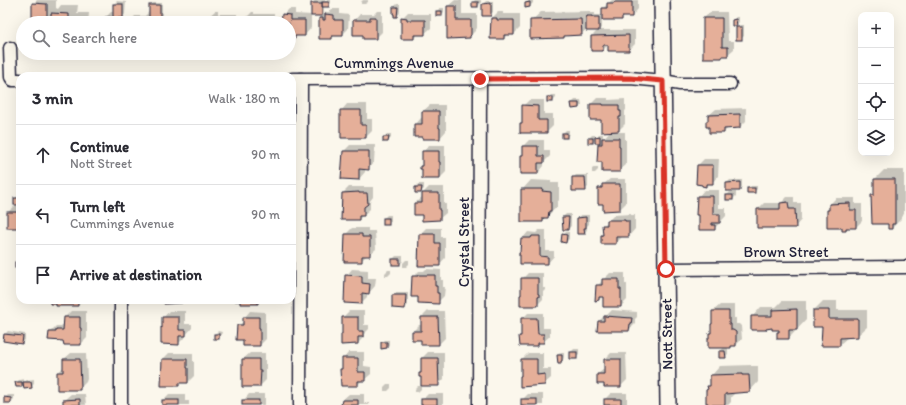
<!DOCTYPE html>
<meta charset="utf-8">
<style>
body{margin:0;font-family:Itim,sans-serif;background:#f2f2f3;color:#2b2b33}
.controls{position:absolute;right:12px;top:12px;display:grid;overflow:hidden;border-radius:8px;box-shadow:0 4px 16px #0002}
.controls button{width:36px;height:36px;display:grid;place-items:center;padding:0;border:0;border-bottom:1px solid #e1e1e2;background:#fff;color:#2b2b33;font:20px sans-serif}
.stop{position:absolute;width:12px;height:12px;margin:-9px;border:3px solid #d93025;border-radius:50%;background:#fff}
.stop.end{background:#d93025;border-color:#fff;box-shadow:0 1px 4px #0008}
.list{margin:0;padding:0;list-style:none}
h2{display:flex;justify-content:space-between;align-items:center;height:52px;margin:0;padding:0 16px;font-size:17px}
h2 small{font-size:13px;font-weight:400;color:#7c7c81}
.list li{display:grid;grid-template-columns:26px 1fr auto;gap:12px;align-items:center;box-sizing:border-box;height:60px;padding:0 16px;border-top:1px solid #e1e1e2}
.list b{display:block;font-size:15px;white-space:nowrap}
.list p{margin:0;font-size:13px;white-space:nowrap;color:#7c7c81}
.list em{font-size:13px;font-style:normal;color:#7c7c81}
.icon{flex:none;width:22px;height:22px;fill:none;stroke:currentColor;stroke-width:2;stroke-linecap:round;stroke-linejoin:round}
.map{position:relative;flex:none;width:906px;height:405px;overflow:hidden}
.search{position:absolute;background:#fff;box-shadow:0 4px 16px #0002;left:16px;top:16px;width:280px;height:44px;display:flex;align-items:center;gap:10px;box-sizing:border-box;padding:0 14px;border-radius:22px;color:#7c7c81;font-size:15px}
.panel{position:absolute;background:#fff;box-shadow:0 4px 16px #0002;left:16px;top:72px;width:280px;height:232px;border-radius:12px}
.map>svg:first-child{display:block}
</style>
<div class="map">
<svg width="906" height="405" viewBox="0 0 906 405">
<rect width="100%" height="100%" fill="#fbf7ec"/>
<filter id="ink" filterUnits="userSpaceOnUse"><feTurbulence type="fractalNoise" baseFrequency=".025" numOctaves="2"/><feDisplacementMap in="SourceGraphic" scale="8" xChannelSelector="R" yChannelSelector="G"/><feConvolveMatrix kernelMatrix="1 2 1 2 8 2 1 2 1" color-interpolation-filters="sRGB"/></filter>
<g filter="url(#ink)">
<g fill="#0003">
<path d="M37 0H56V8L58 9 61 5H78L77 13H89L88 23H38V17L33 4Z"/>
<path d="M315 0H331V3L328 6H324V15L326 12H329L332 9H340V14L349 15 348 29 342 35H335L332 38 320 18 323 15H311V28L305 35H298L294 38H289V23H282L283 15 289 9H295V14L312 15V3Z"/>
<path d="M363 0H368V2L365 4H361V2Z"/>
<path d="M455 0H462V14H477V28L475 31 469 37 448 38V6Z"/>
<path d="M475 0H481V3L478 6 473 2Z"/>
<path d="M529 0H533V3L530 6 526 3Z"/>
<path d="M612 0H638V9L632 16H625L622 19H602V27L599 30H635V44L629 50 609 44 603 50H592V36L598 30 587 29 581 34 566 35 564 37 531 21 541 12 590 11V13H595V15H603V8Z"/>
<path d="M117 1 126 2 125 14 123 17H121V23H92L99 17H106L112 11H114V4Z"/>
<path d="M486 1H493V12L490 15 483 4Z"/>
<path d="M153 3H162V15L159 18H158V23H129L135 16H145L149 12 150 6Z"/>
<path d="M397 4H400V13L397 16 394 7Z"/>
<path d="M440 8H444V12L441 15 437 11Z"/>
<path d="M215 11H218V14H237V23H209L208 17Z"/>
<path d="M377 11H382V32L376 38 364 34 354 21 360 14H374Z"/>
<path d="M252 12H254V14H274V23H246V18Z"/>
<path d="M408 12H413V14H431V28L424 34H418L414 38H402V18Z"/>
<path d="M498 12H503V14H520V28L514 34H508L504 38H491L492 18Z"/>
<path d="M710 12H727L728 41H734V49L727 55H724L722 57 704 18Z"/>
<path d="M172 16H196V23H166Z"/>
<path d="M736 17H739V22L736 25 733 20Z"/>
<path d="M740 25H744V36L741 39 737 28Z"/>
<path d="M551 95H556V98L553 101 548 98Z"/>
<path d="M597 98H608V100L625 99V105H626V110L625 111V124L617 132H625V140H626V165L619 171 603 161 599 144 601 142H596V139L593 142 589 138 592 135H596V137L599 134H603V139L611 130 591 104Z"/>
<path d="M529 100H544V114H553V126L547 132 521 123 523 122V106Z"/>
<path d="M575 100H581L582 105 579 107 572 103Z"/>
<path d="M347 104H367V119H372V131L366 137 341 111Z"/>
<path d="M430 105H445V122H446V131L440 138 415 125 421 118H423V111Z"/>
<path d="M746 108V121L740 127 728 128 724 132 710 126 707 122 709 119V115L716 109Z"/>
<path d="M566 130H569V134L566 137 563 133Z"/>
<path d="M387 134H391V138L388 141 384 137Z"/>
<path d="M529 140H544V150H550V156L544 162V166L538 173 521 157 523 155V146Z"/>
<path d="M350 145H375L374 162 368 169H365V172L359 179 344 151Z"/>
<path d="M429 145H445V156H446V172L440 178 421 167 423 164V152Z"/>
<path d="M704 159H719L718 176 712 183H709L706 186 698 165Z"/>
<path d="M595 167H598V170L595 173H592V169Z"/>
<path d="M884 170H904V214L901 217V219L892 228H889V223L872 196 875 193V179Z"/>
<path d="M576 175H588V187L585 190 573 178Z"/>
<path d="M610 179H626V203L620 209 603 203 599 188Z"/>
<path d="M531 180 551 181V183H559V200L557 203V207L542 221 522 190Z"/>
<path d="M730 180H742V187L739 190 727 183Z"/>
<path d="M418 184H424V189L421 192 416 187Z"/>
<path d="M751 186H757V189L754 192 748 189Z"/>
<path d="M349 187H373V197L370 201V209L359 219 343 193Z"/>
<path d="M429 187H444V204H446V213L439 219 423 214 415 203 422 197H423V193Z"/>
<path d="M704 190H719V208H726V216L714 229 700 214 698 197Z"/>
<path d="M730 192H736V196L733 199 727 195Z"/>
<path d="M18 196H20V202L19 204 15 199Z"/>
<path d="M787 197H794V203H801V220L795 227 758 209 764 203H781Z"/>
<path d="M836 198H855V204H862V221L856 227H849L846 230 828 211 830 209V204Z"/>
<path d="M15 206H20V227L8 212Z"/>
<path d="M566 214H571V226L568 229 563 217Z"/>
<path d="M631 214V215H635V229L629 236 622 237 616 243 602 236 604 234 603 226 614 215Z"/>
<path d="M387 215H391V221L388 224 384 218Z"/>
<path d="M580 215H589V224L587 226V230L584 233 578 218Z"/>
<path d="M352 228H368V231H375L376 249 369 255H367L361 261 346 234Z"/>
<path d="M426 228H441V237H445V258L439 265 420 234Z"/>
<path d="M539 230H546V251H554V256L548 263H521L522 239 528 232 536 233Z"/>
<path d="M566 232H569V239L566 242 563 235Z"/>
<path d="M396 256H403V261L400 264H393V259Z"/>
<path d="M406 260H409V264L406 267H403V263Z"/>
<path d="M352 269 368 270V278H376L375 286 369 293H367V297L361 303 346 276Z"/>
<path d="M426 269 441 270V280H443V287H445L444 296 438 302 419 296 413 277 419 271H424Z"/>
<path d="M388 270H391V273L388 276H385V273Z"/>
<path d="M528 273H543V288H545V290L543 292V299L537 305 522 294V279Z"/>
<path d="M610 273H625V284H627V300L621 306 604 296H602L599 299 597 286Z"/>
<path d="M396 293H408V305L405 308 393 296Z"/>
<path d="M51 300H83L78 305 56 303Z"/>
<path d="M782 301H806V320L789 338H778V332L781 329 773 327 752 317 761 307H776Z"/>
<path d="M823 301H837V310H867V327L857 336 848 337 839 345 823 326 814 310Z"/>
<path d="M720 305H734V318H736V324H739L741 326 742 339 736 345H733L730 347H728V354L725 357 720 352 724 347 710 337V333L712 332 713 323V311Z"/>
<path d="M612 310 637 312V317L635 319V324L629 330 599 321 605 315H607Z"/>
<path d="M71 311H86V322H87V338L81 344 64 341 50 332 56 326H61L64 324 65 317Z"/>
<path d="M169 311H185V324H192V328L186 335H185V337L178 344 163 318Z"/>
<path d="M250 311 265 312V322H266V339L260 345 244 339 238 326 244 321V318Z"/>
<path d="M349 311H364V325H369V329L364 334V337L358 343 342 334 343 333V317Z"/>
<path d="M428 311H444L445 338 439 344 422 339 413 331 419 325H422V317Z"/>
<path d="M528 313H543V328H550V336L543 342H541L537 345 520 336 522 335V319Z"/>
<path d="M8 331 25 334V340L22 343 5 334Z"/>
<path d="M218 331 222 332 221 335 218 338 215 334Z"/>
<path d="M385 340H389V345L386 347 382 343Z"/>
<path d="M574 349H579V355L576 358 571 352Z"/>
<path d="M349 352H364V366L371 367V374L364 380H362L358 385 341 369 343 368V359Z"/>
<path d="M428 352H444V379L438 385 422 376 420 373 422 371V358Z"/>
<path d="M561 352H564V357L563 360 560 363 558 355Z"/>
<path d="M71 353H86L87 379 86 382 79 389 58 373 64 366V359Z"/>
<path d="M169 353H193V362H194V376L188 382H182L178 385 163 359Z"/>
<path d="M250 353H265V364H266V380L260 386 243 359Z"/>
<path d="M528 353H543V369H551V378L544 384 521 376 522 375V359Z"/>
<path d="M611 353H626L627 380 621 386 605 383 598 374 605 368V359Z"/>
<path d="M751 365V366H758V382L749 392 734 393V394L731 397V402L728 405H712L707 390 711 384V376L720 366Z"/>
<path d="M24 379V382L27 380 34 379V384L31 387 24 383 22 386 16 383 19 380Z"/>
<path d="M387 384H391V388L388 391H384V387Z"/>
<path d="M418 386H421V389L418 392H415V389Z"/>
<path d="M611 393H627V405H605V399Z"/>
<path d="M71 394H85L86 405H64V400Z"/>
<path d="M169 394H185V401H189V405H163V400Z"/>
<path d="M249 394H265V405H243V401Z"/>
<path d="M349 394H364V403H369V405H342V400Z"/>
<path d="M428 394H443V405H422V400Z"/>
<path d="M528 394H543V405H522V400Z"/>
<path d="M8 395H14V399L11 402 5 398Z"/>
</g>
<g fill="#e5af99" stroke="#22223b">
<rect x="322" y="2" width="7" height="5"/>
<rect x="472" y="2" width="6" height="5"/>
<path d="M530 2V7L525 8V3Z"/>
<path d="M614 2H632V17H622V20H602V8H607V3H614Z"/>
<path d="M32 3 47 4V17H48V22H51V13L69 14V22H80V23H37V18H32Z"/>
<rect x="311" y="3" width="11" height="13"/>
<path d="M491 3V16H482V4Z"/>
<rect x="113" y="4" width="10" height="14"/>
<rect x="149" y="5" width="11" height="14"/>
<path d="M447 6H456V20H471V35L470 36V38L447 39Z"/>
<path d="M393 7H398L397 17H394V14H393Z"/>
<rect x="436" y="11" width="6" height="5"/>
<path d="M282 14 290 15V20H305V36H295V39H289V23H281Z"/>
<path d="M325 14 334 15V20H343V36H332V39H319V18H323V20H325Z"/>
<path d="M587 16H592V17H599V31H586V17H587Z"/>
<path d="M105 17H111V21L113 20V23H116H91H105Z"/>
<path d="M208 17H212V20H231V23H208Z"/>
<path d="M370 17H376V39H363V35H353V20H370Z"/>
<path d="M401 17 407 18V20H425V35H414V39H401Z"/>
<path d="M142 18H148V22H152V23H128V22H142Z"/>
<path d="M245 18H248V20H268V23H245Z"/>
<path d="M491 18H497V20H514V35H504V39H490Z"/>
<path d="M703 18H722V47H728V56H722V58H703Z"/>
<path d="M581 19 582 35 564 36V38L530 39V20Z"/>
<path d="M736 19 737 26H732V20Z"/>
<rect x="165" y="22" width="25" height="1"/>
<rect x="736" y="27" width="6" height="13"/>
<path d="M629 35V51H608V45H603V51H591V36Z"/>
<rect x="547" y="97" width="6" height="5"/>
<path d="M571 103H579V108L572 109Z"/>
<path d="M590 104H603V105H619V111H621V117H619V131L601 132V120H590Z"/>
<path d="M522 105 538 106V120H547V133H520V123H522Z"/>
<path d="M340 110H361V125H366V138H341V132H340Z"/>
<path d="M422 111H439V128H440V139H422V137H414V124H422Z"/>
<path d="M740 114V128L724 129V133H709V127H706V121H708V115Z"/>
<rect x="562" y="133" width="5" height="5"/>
<path d="M600 136V143H595V137Z"/>
<path d="M383 137H389L388 142H383Z"/>
<rect x="588" y="138" width="5" height="5"/>
<path d="M602 138H619V146H620V172H602V162H597L598 144H602Z"/>
<path d="M522 146H538V156H544V163H538V174H520V156H522Z"/>
<path d="M343 151H369V170L359 169V180L341 179Z"/>
<path d="M422 151H439V162H440V179H422V169H420V166H422Z"/>
<path d="M697 165H713V184H706V187L702 186V185L696 184Z"/>
<path d="M572 177H585L586 191H572Z"/>
<path d="M874 179H895V224H892V229H888V224H872L871 195H874Z"/>
<path d="M740 182V191H726V183Z"/>
<path d="M602 184H620V210L603 211V204H598V188H602Z"/>
<path d="M415 187H422L421 193H415Z"/>
<rect x="747" y="188" width="8" height="5"/>
<path d="M521 189H543L542 191 551 192V211H549L548 218H543V222H521Z"/>
<path d="M359 192V193H367L368 204 364 207V216H359V220H341L342 193Z"/>
<path d="M422 193H439V210H440V220L422 221V215H414V203H422Z"/>
<rect x="726" y="195" width="7" height="5"/>
<path d="M697 196H713V214H720V223H712V225H715V230H699V215H696Z"/>
<rect x="14" y="198" width="5" height="7"/>
<path d="M788 202 789 209H795L796 228H757V209H780V203Z"/>
<path d="M850 203V210H856V228H846V231H842V228H827V210H829V204Z"/>
<rect x="7" y="212" width="13" height="16"/>
<path d="M562 217H569L568 230H563Z"/>
<path d="M586 217V228H584L585 234H577V218Z"/>
<rect x="383" y="218" width="6" height="7"/>
<path d="M607 220H625V221H629V237H616V244H601V235H603L602 225H607Z"/>
<path d="M345 234H362V237H370V256H362V262H344Z"/>
<path d="M419 234H435V243H440V266H418Z"/>
<path d="M562 234 567 235 566 243 561 242Z"/>
<path d="M532 236H540V256L548 257V264H520V255H519V252H520L521 238H531Z"/>
<rect x="392" y="259" width="8" height="6"/>
<rect x="15" y="262" width="5" height="6"/>
<path d="M345 275 362 276V283L370 284 369 294 362 293V304L344 303Z"/>
<path d="M418 275H435V286H437V293H439V304L418 303V297H411L412 276H418Z"/>
<path d="M521 278H538V294H539V297H538V306H520V295H521Z"/>
<path d="M602 279H619V289H621V307H603V297H599V300L595 301 596 285H602Z"/>
<path d="M392 295H406L405 309 392 308Z"/>
<path d="M50 300H78V306H56V304H50Z"/>
<path d="M164 300H182V303L164 304Z"/>
<path d="M235 300H258V304H240V301H235Z"/>
<path d="M797 309V330H789V339H777V332H779V330H772V328L766 329V330H751V316H772V310Z"/>
<path d="M813 310H829V319H858V337L840 338V346H821L822 327H813Z"/>
<path d="M712 311H729V324H731V330H733L736 332V346H731V348H708V338H709V333H711V324H712Z"/>
<path d="M604 316 632 318 631 324H630L629 331H597L598 321H604Z"/>
<path d="M64 317H80V328H81V345H64L63 341 48 340 49 332H56V330H63Z"/>
<path d="M162 317H179V330H186V336H179V345L161 344V327L162 328Z"/>
<path d="M243 317H259V328H260V346H243V340H236L237 325H243Z"/>
<path d="M342 317H358V331H363V337H358V344L341 345V334H342Z"/>
<path d="M421 317H438L439 345H421V340H412V331H421Z"/>
<path d="M521 318H537L538 334H544V343H538V346H520L519 336H521Z"/>
<path d="M4 334 23 336 22 344 3 341Z"/>
<rect x="214" y="334" width="5" height="5"/>
<path d="M381 342H387V348L381 349Z"/>
<path d="M719 351H725L726 358H719Z"/>
<rect x="570" y="352" width="7" height="7"/>
<path d="M557 355H562V361H561V364H558Z"/>
<path d="M342 358H358V372H365V381H358V386H341L340 369H342Z"/>
<path d="M421 358H438L439 386H421V377H419V373H421Z"/>
<path d="M63 359H80L81 387H80V390H57V372H63Z"/>
<path d="M162 359H187V368H188V383H179V386H161Z"/>
<path d="M242 359H259V370H261L260 387H242Z"/>
<path d="M521 359H537V375L545 374V385L520 387V376H521Z"/>
<path d="M604 359H621V387H604V384H597V374H604Z"/>
<path d="M742 374V375H749L750 392 725 394V405H708V403H706V390L708 389 707 386H710V375Z"/>
<path d="M15 382H22V387H16Z"/>
<path d="M23 382H31L32 388 24 389Z"/>
<path d="M4 397 11 398V403H4Z"/>
<path d="M80 399V405H63V400Z"/>
<rect x="421" y="399" width="16" height="6"/>
<rect x="521" y="399" width="16" height="6"/>
<rect x="604" y="399" width="17" height="6"/>
<rect x="162" y="400" width="17" height="5"/>
<rect x="242" y="400" width="17" height="5"/>
<path d="M342 400H358V405H341Z"/>
</g>
<g fill="none" stroke-linecap="round" stroke-linejoin="round">
<defs>
<g id="minor">
<path d="M10 48 11 77 13 80H20"/>
<path d="M292 79 630 78 663 81 680 84H730"/>
<path d="M666 269 906 267"/>
<path d="M121 405V300"/>
<path d="M300 405 301 79"/>
<path d="M479 405 480 79"/>
</g>
<path id="tertiary" d="M662 0 668 405"/>
</defs>
<use href="#minor" stroke="#22223b" stroke-width="15"/>
<use href="#tertiary" stroke="#22223b" stroke-width="18"/>
<use href="#minor" stroke="#fbf7ec" stroke-width="12"/>
<use href="#tertiary" stroke="#fbf7ec" stroke-width="15"/>
</g>
</g>
<g fill="none" stroke-linecap="round" stroke-linejoin="round" filter="url(#ink)">
<path stroke="#d93025" stroke-width="5" d="M480 79 630 78 663 81 666 269"/>
</g>
<g text-anchor="middle" stroke-width="4" stroke-linejoin="round" paint-order="stroke">
<g font-size="15" fill="#22223b" stroke="#fbf7ec">
<text x="394" y="68">Cummings Avenue</text>
<text transform="translate(464 242) rotate(-90)" y="5">Crystal Street</text>
<text x="786" y="257">Brown Street</text>
<text transform="translate(667 334) rotate(-91)" y="5">Nott Street</text>
</g>
</g>
</svg>
<div class="controls">
<button>+</button>
<button>−</button>
<button><svg class="icon" aria-label="locate" viewBox="0 0 24 24"><circle cx="12" cy="12" r="6"/><path d="M12 2v4M12 18v4M2 12h4M18 12h4"/></svg></button>
<button><svg class="icon" aria-label="layers" viewBox="0 0 24 24"><path d="M12 4l9 5-9 5-9-5zM3 14l9 5 9-5"/></svg></button>
</div>
<div class="stop" style="left:666px;top:269px"></div>
<div class="stop end" style="left:480px;top:79px"></div>
<div class="search"><svg class="icon" aria-label="search" viewBox="0 0 24 24"><circle cx="10" cy="10" r="6"/><path d="M15 15l6 6"/></svg>Search here</div>
<section class="panel">
<h2>3 min<small>Walk · 180 m</small></h2>
<ul class="list">
<li><svg class="icon" aria-label="ahead" viewBox="0 0 24 24"><path d="M12 20V5M6 11l6-6 6 6"/></svg><div><b>Continue</b><p>Nott Street</p></div><em>90 m</em></li>
<li><svg class="icon" aria-label="left" viewBox="0 0 24 24"><path d="M17 20v-9H6M10 6l-5 5 5 5"/></svg><div><b>Turn left</b><p>Cummings Avenue</p></div><em>90 m</em></li>
<li><svg class="icon" aria-label="arrive" viewBox="0 0 24 24"><path d="M6 21V4h12l-3 4 3 4H6"/></svg><div><b>Arrive at destination</b></div></li>
</ul>
</section>
</div>
